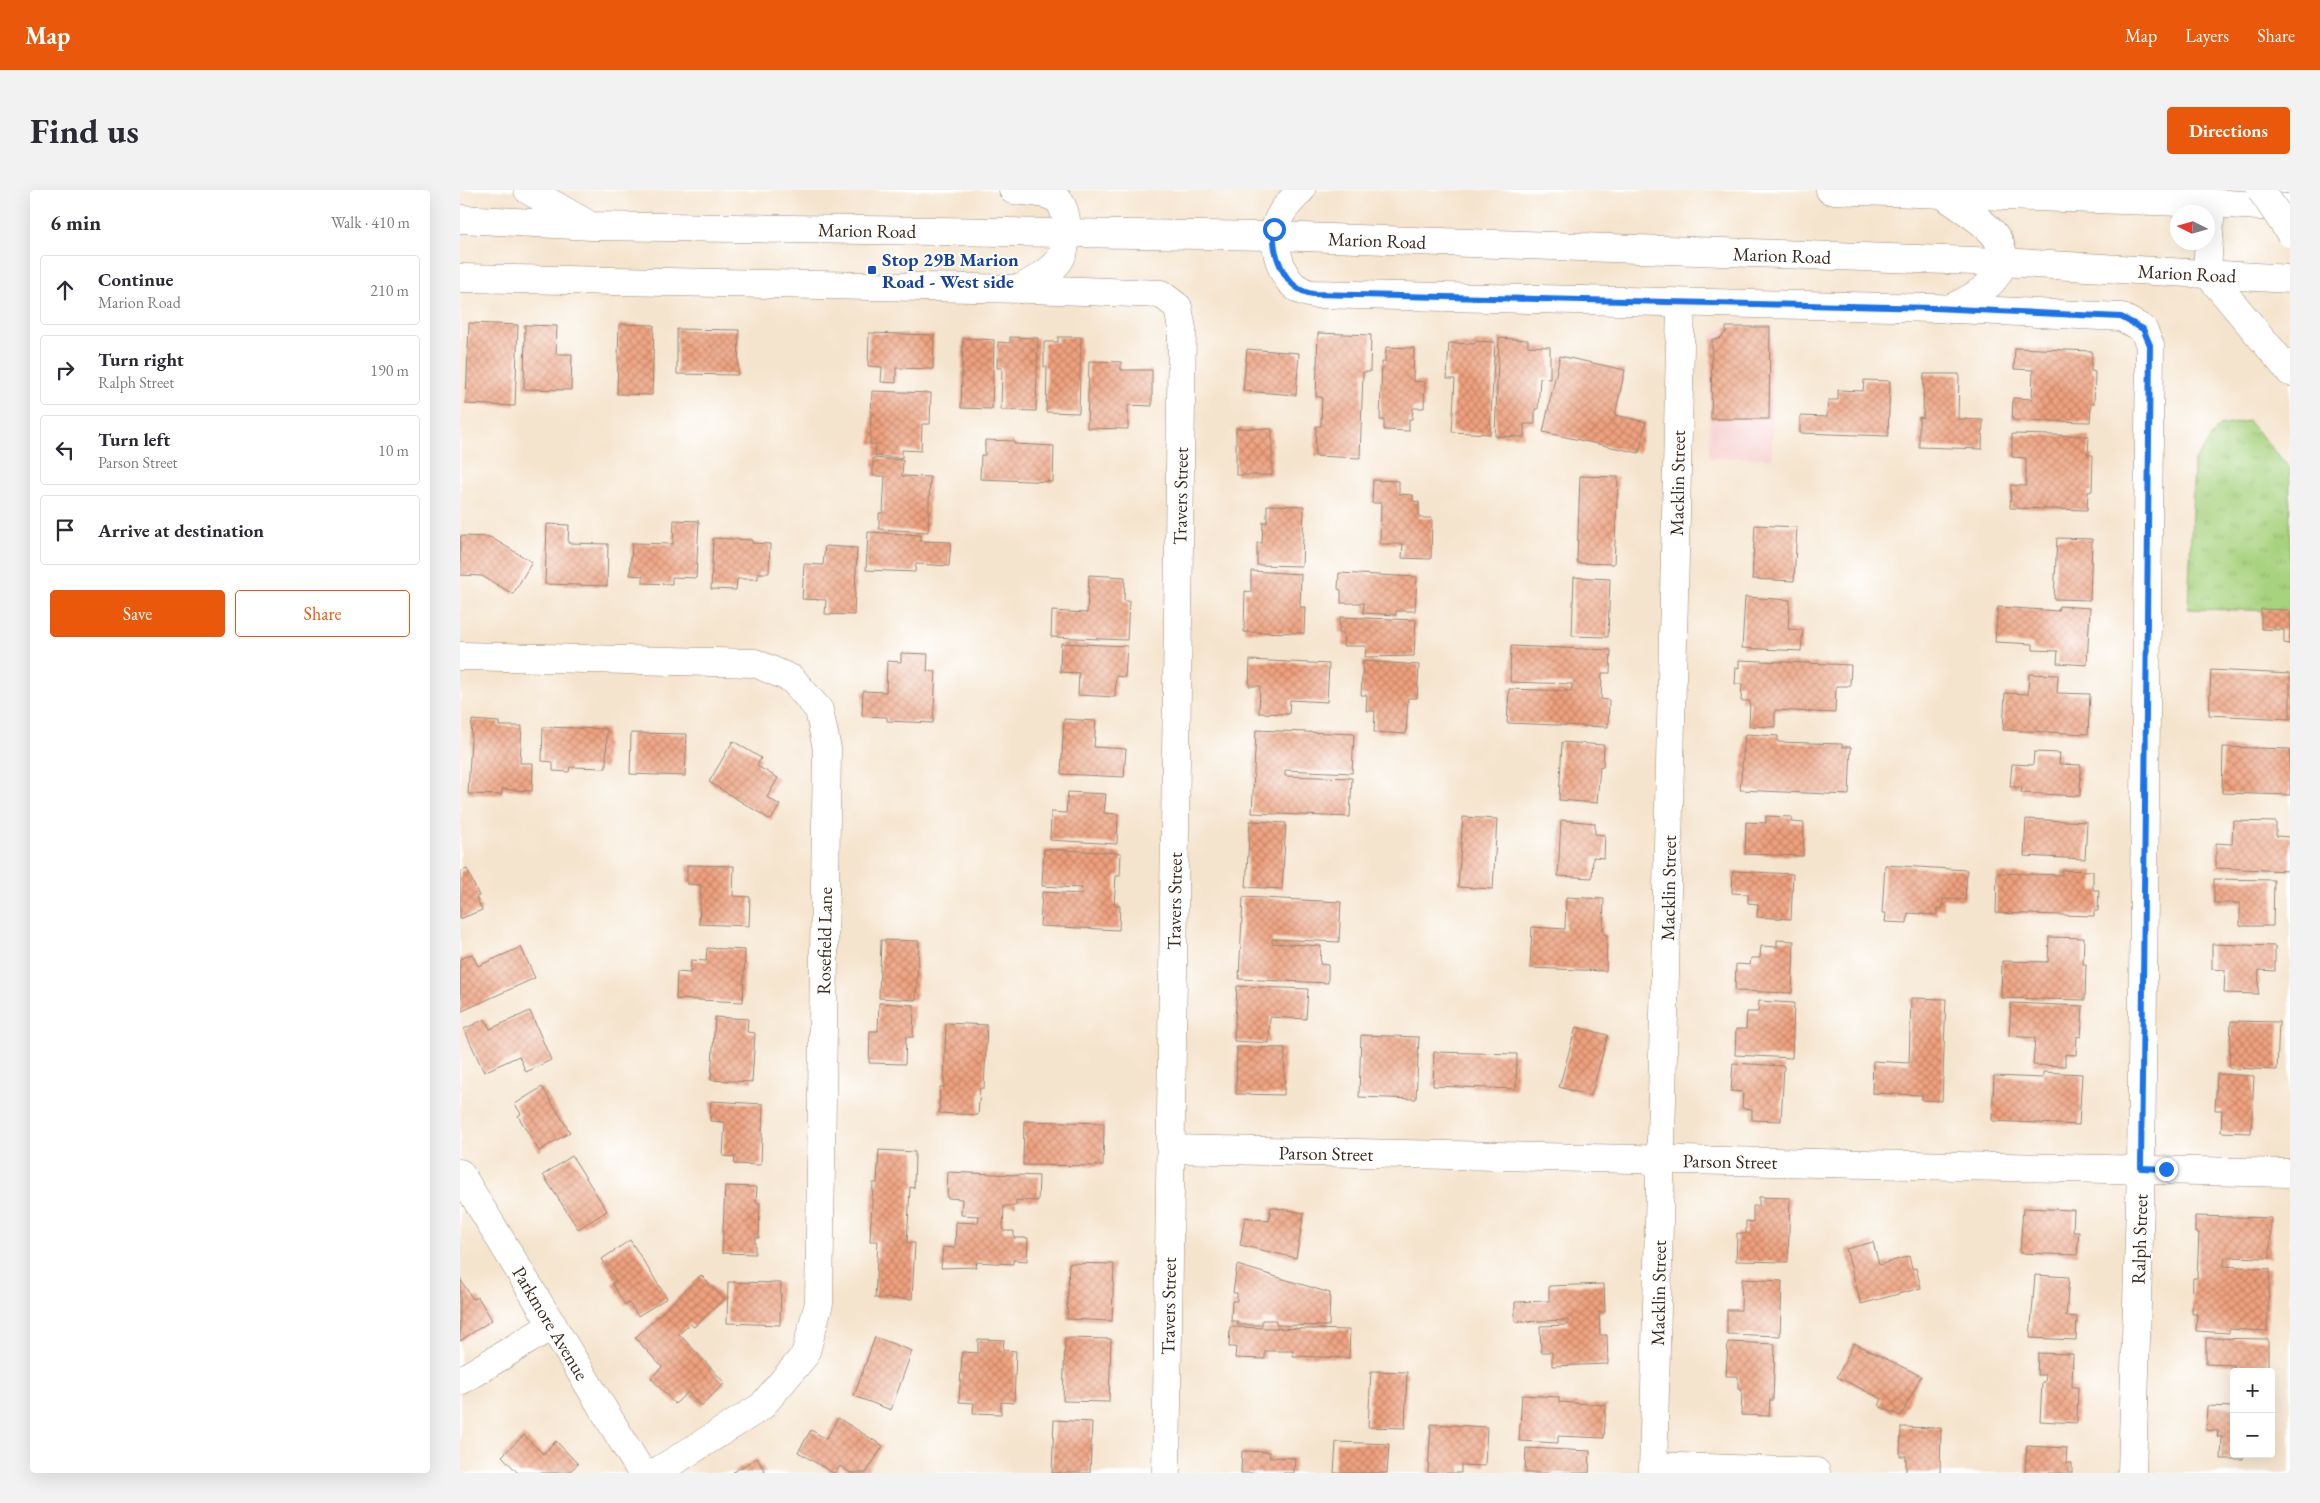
<!DOCTYPE html>
<meta charset="utf-8">
<style>
body{margin:0;font-family:"EB Garamond",serif;background:#f2f2f3;color:#2b2b33}
.controls{position:absolute;right:15px;bottom:15px;display:grid;overflow:hidden;border-radius:5px;box-shadow:0 5px 20px #0002}
.controls button{width:45px;height:45px;display:grid;place-items:center;padding:0;border:0;border-bottom:1px solid #e1e1e2;background:#fff;color:#2b2b33;font:25px sans-serif}
.compass{position:absolute;left:1710px;top:15px;width:45px;height:45px;border-radius:50%;background:#fff;box-shadow:0 5px 20px #0002;rotate:275deg}
.stop{position:absolute;width:15px;height:15px;margin:-11px;border:4px solid #1a73e8;border-radius:50%;background:#fff}
.stop.end{background:#1a73e8;border-color:#fff;box-shadow:0 1px 5px #0008}
.list{margin:0;padding:0;list-style:none}
h2{display:flex;justify-content:space-between;align-items:center;height:65px;margin:0;padding:0 20px;font-size:21px}
h2 small{font-size:16px;font-weight:400;color:#7c7c81}
.list li{display:grid;grid-template-columns:32px 1fr auto;gap:15px;align-items:center;box-sizing:border-box;height:70px;margin:0 10px 10px;padding:0 10px;border:1px solid #e1e1e2;border-radius:5px}
.list b{display:block;font-size:19px;white-space:nowrap}
.list p{margin:0;font-size:16px;white-space:nowrap;color:#7c7c81}
.list em{font-size:16px;font-style:normal;color:#7c7c81}
.actions{display:flex;gap:10px;padding:15px 20px}
.actions a{flex:1;padding:11px 0;border:1px solid #ea580c;border-radius:5px;text-align:center;font-size:18px;color:#ea580c}
.actions .main{background:#ea580c;color:#fff}
.icon{flex:none;width:28px;height:28px;fill:none;stroke:currentColor;stroke-width:2;stroke-linecap:round;stroke-linejoin:round}
.map{position:relative;flex:none;width:1830px;height:1283px;overflow:hidden;border-radius:5px}
header{display:flex;align-items:center;gap:30px;box-sizing:border-box;height:70px;padding:0 25px;background:#ea580c;color:#fff}
header strong{font-size:24px}
nav{display:flex;gap:28px;margin-inline-start:auto;font-size:18px}
.intro{display:flex;align-items:center;justify-content:space-between;box-sizing:border-box;height:120px;padding:0 30px}
h1{margin:0;font-size:35px}
.button{padding:12px 22px;border-radius:5px;background:#ea580c;color:#fff;font-size:18px;font-weight:700}
main{display:flex;gap:30px;padding:0 30px}
aside{flex:1;background:#fff;border-radius:5px;box-shadow:0 5px 20px #0002}
.map>svg:first-child{display:block}
</style>
<header>
<strong>Map</strong>
<nav><a>Map</a><a>Layers</a><a>Share</a></nav>
</header>
<div class="intro"><h1>Find us</h1><a class="button">Directions</a></div>
<main>
<aside>
<h2>6 min<small>Walk · 410 m</small></h2>
<ul class="list">
<li><svg class="icon" aria-label="ahead" viewBox="0 0 24 24"><path d="M12 20V5M6 11l6-6 6 6"/></svg><div><b>Continue</b><p>Marion Road</p></div><em>210 m</em></li>
<li><svg class="icon" aria-label="right" viewBox="0 0 24 24"><path d="M7 20v-9h11M14 6l5 5-5 5"/></svg><div><b>Turn right</b><p>Ralph Street</p></div><em>190 m</em></li>
<li><svg class="icon" aria-label="left" viewBox="0 0 24 24"><path d="M17 20v-9H6M10 6l-5 5 5 5"/></svg><div><b>Turn left</b><p>Parson Street</p></div><em>10 m</em></li>
<li><svg class="icon" aria-label="arrive" viewBox="0 0 24 24"><path d="M6 21V4h12l-3 4 3 4H6"/></svg><div><b>Arrive at destination</b></div></li>
</ul>
<div class="actions"><a class="main">Save</a><a>Share</a></div>
</aside>
<div class="map">
<svg width="1830" height="1283" viewBox="0 0 1830 1283">
<defs>
<pattern id="grass-tufts" width="24" height="20" patternUnits="userSpaceOnUse" patternTransform="scale(1.25)"><rect width="24" height="20" fill="#a7d27e"/><path d="M3 7l-1-3M5 7V3M7 7l1-3M15 17l-1-3M17 17v-4M19 17l1-3" fill="none" stroke="#91b46c"/></pattern>
<pattern id="building-cross-hatch" width="8" height="8" patternUnits="userSpaceOnUse" patternTransform="scale(1.25)"><rect width="8" height="8" fill="#efa17e"/><path d="M0 0l8 8M0 8l8-8" fill="none" stroke="#c38367"/></pattern>
</defs>
<rect width="100%" height="100%" fill="#fff"/>
<filter id="ink" filterUnits="userSpaceOnUse"><feTurbulence type="fractalNoise" baseFrequency=".02" numOctaves="2"/><feDisplacementMap in="SourceGraphic" scale="10" xChannelSelector="R" yChannelSelector="G"/><feConvolveMatrix kernelMatrix="1 2 1 2 8 2 1 2 1" color-interpolation-filters="sRGB"/></filter>
<filter id="wash" filterUnits="userSpaceOnUse"><feTurbulence type="fractalNoise" baseFrequency=".0096" numOctaves="4" result="noise"/><feDisplacementMap in="SourceGraphic" scale="20" xChannelSelector="R" yChannelSelector="G"/><feGaussianBlur stdDeviation="1.12" result="paint"/><feColorMatrix in="noise" values="0 0 0 0 0 0 0 0 0 0 0 0 0 0 0 0 0 1.4 0 .05"/><feComposite in="paint" operator="in"/></filter>
<g filter="url(#wash)">
<rect width="100%" height="100%" fill="#f5e4cd"/>
<path fill="#f7d0cf" d="M1264 136H1312V268H1249L1251 147Z"/>
<path fill="url(#grass-tufts)" stroke="#717e4e" d="M1788 231 1830 278V421L1728 419 1734 272 1759 236Z"/>
<g id="blocks">
<g fill="url(#building-cross-hatch)">
<path d="M9 133 58 135 55 216 6 214Z"/>
<path d="M159 134 194 135 192 205 157 204Z"/>
<path d="M65 135 97 136 96 164H112L111 200 64 199Z"/>
<path d="M1266 137H1310L1309 229H1251L1252 149H1259L1266 142Z"/>
<path d="M217 139 279 140 278 185 217 184Z"/>
<path d="M409 143 474 145 473 179 436 178V193L421 192 422 177 408 176Z"/>
<path d="M858 143 911 145 910 182H903L900 268 855 266 856 236H861L862 207H856Z"/>
<path d="M550 147 578 148 576 221 541 220 542 178H537L538 152 550 153Z"/>
<path d="M598 147H621L619 223 586 222 587 177H584V152H598Z"/>
<path d="M503 148 534 150 532 219 501 218Z"/>
<path d="M1039 148 1068 150V156L1090 157V189L1080 188 1078 219H1075V234H1064V247L1035 246Z"/>
<path d="M1015 151 1035 152 1030 244 992 242 995 189H987L989 153 1015 154Z"/>
<path d="M926 157 954 158 953 191 965 192 964 218H953L952 229H949V241L924 240V230H920L922 172H925Z"/>
<path d="M1555 158 1632 161 1631 181 1635 182 1634 214 1631 213 1630 232 1552 230 1553 208 1572 209 1573 180 1554 179Z"/>
<path d="M787 159 839 163 836 205 783 201Z"/>
<path d="M1100 166 1165 180 1155 225 1186 232 1179 263 1083 242Z"/>
<path d="M629 171 661 172V180H692V216L668 215V239L627 238Z"/>
<path d="M1464 184H1499L1498 229 1523 230 1522 259 1459 257V227L1463 228Z"/>
<path d="M1404 190 1430 191 1428 246 1340 243V226L1367 227 1368 210H1378V200L1403 201Z"/>
<path d="M412 201 471 203 470 234H462L461 261 442 260V268L415 266 416 254H410Z"/>
<path d="M776 238 812 239V285H776Z"/>
<path d="M1552 244 1629 246 1628 265H1633L1632 301 1628 302 1627 320 1550 318 1551 295 1566 296V268L1552 267Z"/>
<path d="M525 250 554 251V254L594 256 593 292 520 289 521 265H525Z"/>
<path d="M413 268 443 270 442 286 470 287 468 342 419 339V323H423L425 286H413Z"/>
<path d="M1120 286 1158 287 1154 374 1117 373Z"/>
<path d="M913 290 939 291V304L953 305V311L959 312V328H972L971 369 942 368 943 354H920L921 313H912Z"/>
<path d="M807 315 844 316 842 376 797 375V353H802L803 332H807Z"/>
<path d="M214 330 239 331 236 388 212 387V394L183 393V386L170 385 172 353 213 354Z"/>
<path d="M87 334 109 335 108 353 148 354 147 396 85 394Z"/>
<path d="M1295 335 1337 337 1334 391 1292 389Z"/>
<path d="M408 342 461 345 460 351 491 352 489 376 456 374 455 382 406 380Z"/>
<path d="M0 346 30 347 72 372 53 404 22 386 0 385Z"/>
<path d="M253 348 292 350V353L310 354 309 383H298V389H277L276 400 251 399Z"/>
<path d="M1597 348 1632 349 1630 410 1594 409Z"/>
<path d="M365 356 397 358 394 425 365 424 366 410 342 409 344 374 363 375Z"/>
<path d="M791 381 841 384 840 417H845L844 443 784 442 785 401 791 402Z"/>
<path d="M879 383 957 387 955 421H936V425L903 423 904 413H881V400L878 399Z"/>
<path d="M629 385 665 387 664 411H669L667 450 591 447 592 421 627 423Z"/>
<path d="M1114 387 1150 389 1148 447 1112 446Z"/>
<path d="M1285 407 1330 410 1328 439 1343 440 1341 461 1282 458Z"/>
<path d="M1599 416 1630 418 1627 475 1597 473 1598 461 1573 460V454L1535 452 1538 417 1598 421Z"/>
<path d="M1801 419 1830 420V454L1824 453V440L1801 439Z"/>
<path d="M880 427 956 430 954 466 905 467 906 456H883L884 443H879Z"/>
<path d="M601 453 667 456 665 487 656 486 655 507 618 505 619 483 600 482Z"/>
<path d="M1051 456 1151 460 1150 483H1142L1141 509 1149 510 1148 537 1047 533 1049 499 1111 501 1112 497V494L1050 492Z"/>
<path d="M441 463 468 464 467 481 476 482 473 533 427 531V527L402 526 403 501 426 502 427 471 441 472Z"/>
<path d="M790 470 869 474 867 512 830 510 829 524 799 523 800 496H789Z"/>
<path d="M1279 470 1391 475 1390 496H1376L1375 523 1315 520V537L1289 536 1290 511H1281L1282 494H1275L1276 477 1279 478Z"/>
<path d="M903 471 959 475 957 508H948L946 544 914 542 915 521H906L907 505H901Z"/>
<path d="M1751 480 1830 484V529L1749 525Z"/>
<path d="M1569 484 1598 485 1597 503 1630 504 1628 544 1543 540 1545 503 1568 504Z"/>
<path d="M604 529 636 531 634 557 666 559 664 587 601 584Z"/>
<path d="M12 530 39 532V536H62L60 573H73L72 601 42 599V605L8 604Z"/>
<path d="M83 537 147 539 146 578 110 577 109 582 93 581V572L82 571Z"/>
<path d="M796 540 894 544 892 583 825 580V586L892 588 890 627 792 623Z"/>
<path d="M171 543 227 544 225 586 170 584Z"/>
<path d="M1285 544 1318 546V552L1382 554V557H1391L1389 605 1280 600Z"/>
<path d="M273 551 301 568 297 576 318 588 307 607 320 615 311 630 249 592Z"/>
<path d="M1102 552 1144 555 1143 577 1140 576 1137 613 1099 610Z"/>
<path d="M1763 557 1830 559V605L1762 603Z"/>
<path d="M1574 562 1600 563 1599 574 1621 575 1620 606 1561 603 1562 597H1550L1552 574 1573 575Z"/>
<path d="M608 602 646 604 644 623 658 624 657 654 590 650 591 622 606 623Z"/>
<path d="M1306 626 1332 627 1331 632 1344 633 1343 666 1285 664 1286 632 1306 633Z"/>
<path d="M1003 627 1037 629 1033 699 998 697Z"/>
<path d="M1566 629 1627 632 1625 669 1564 666Z"/>
<path d="M1101 630 1135 633V644L1145 645 1144 668 1133 667 1132 688 1098 686Z"/>
<path d="M790 631 826 633 822 699 786 697Z"/>
<path d="M1773 631 1816 632V646L1830 647V681L1756 678V653L1772 654Z"/>
<path d="M584 659 661 663 660 686H656L654 715H660L659 740 580 736 582 702 621 704 622 698 582 696Z"/>
<path d="M227 675 274 676 273 706 290 707 289 736 239 734 241 695 227 694Z"/>
<path d="M1425 675 1507 680 1505 710 1483 709V719L1477 718V725L1448 723 1447 733 1425 732 1426 723H1422Z"/>
<path d="M7 679 19 706 16 707 22 720 0 729V682Z"/>
<path d="M1602 680 1633 681V700H1639L1638 721H1634V726L1536 723 1537 683 1602 685Z"/>
<path d="M1273 681 1333 684 1331 729 1297 727 1298 714 1288 713V704L1272 703Z"/>
<path d="M1754 689 1814 690 1813 736H1780V713H1754Z"/>
<path d="M783 707 881 712 879 752 812 749V753L861 756 860 774 868 775V793L779 789Z"/>
<path d="M1106 707 1144 709 1143 744 1147 745 1146 781 1070 778 1072 737 1105 739Z"/>
<path d="M1589 747 1624 748 1623 774H1626L1625 810 1541 808 1542 771 1588 772Z"/>
<path d="M421 750 459 751 456 810 419 808Z"/>
<path d="M1317 750 1334 751 1332 803 1275 801 1276 774 1290 775 1291 768H1300L1301 756 1317 757Z"/>
<path d="M1752 754 1815 756V781L1799 780 1798 804 1764 803 1765 780 1752 779Z"/>
<path d="M61 757 75 788 0 822V769L12 764 18 776Z"/>
<path d="M247 758 285 760 283 812 216 809 217 782 230 783 231 770 246 771Z"/>
<path d="M777 796 848 799 846 829 810 827 809 853 774 851Z"/>
<path d="M1451 808 1486 809 1482 911 1462 910V905L1412 903 1413 871 1449 873Z"/>
<path d="M1299 811 1334 813 1332 868 1275 865 1276 839H1286L1287 822H1298Z"/>
<path d="M419 813 454 815 453 847H446L445 874 409 873 410 841H418Z"/>
<path d="M1551 813 1623 816 1621 847 1617 846 1616 865 1605 864V876L1573 875 1575 848 1549 846Z"/>
<path d="M70 821 91 870 66 882 59 866 24 882 4 839 25 829 30 839Z"/>
<path d="M255 827 288 829 287 842 295 843 292 892 251 890Z"/>
<path d="M1771 831 1819 832 1817 880 1769 878Z"/>
<path d="M486 833 527 835 524 898H520L518 925 479 923 480 897H484Z"/>
<path d="M1116 837 1148 845 1131 906 1099 897Z"/>
<path d="M901 845 959 847 956 909 899 907Z"/>
<path d="M777 857 825 858 824 905 776 904Z"/>
<path d="M974 862 1057 864 1056 899 973 896Z"/>
<path d="M1273 873 1324 876 1321 931 1292 930V919L1282 918 1283 902 1271 901Z"/>
<path d="M1583 882 1622 884 1619 935 1532 931 1534 886 1583 888Z"/>
<path d="M1757 884 1794 886 1791 943 1761 942 1762 920H1755Z"/>
<path d="M82 897 110 942 79 961 58 926 61 924 55 914Z"/>
<path d="M251 911 303 914 301 975 274 974 275 967 263 966 265 932 250 931Z"/>
<path d="M564 931 644 933 643 976 563 975Z"/>
<path d="M419 960 455 962 454 998 450 997 447 1053H455L452 1109 415 1108 418 1051H410L413 993H417Z"/>
<path d="M112 966 147 1021 118 1039 83 985Z"/>
<path d="M488 982 579 986 578 1011 556 1010V1016H544L543 1041H554V1048H568L567 1071 553 1070V1074L517 1072 516 1077 481 1078 483 1057 495 1058 496 1032 518 1033 519 1026 501 1025 502 1009 487 1008Z"/>
<path d="M265 996 297 997 296 1013H300L299 1048H295V1064L262 1063Z"/>
<path d="M1299 1007 1330 1008 1328 1072 1276 1071 1277 1043 1286 1044V1031L1293 1032V1016H1299Z"/>
<path d="M811 1017 844 1023 836 1068 780 1055 785 1027 809 1031Z"/>
<path d="M1563 1018 1614 1020 1613 1042H1619L1617 1065 1560 1063Z"/>
<path d="M1735 1026 1811 1028 1810 1068 1765 1067 1764 1073V1076L1810 1079 1807 1141 1769 1139V1143L1736 1141 1737 1124H1732L1733 1088H1737L1739 1043 1735 1042Z"/>
<path d="M170 1050 207 1108 178 1126 169 1113 165 1115 152 1093 156 1091 142 1069Z"/>
<path d="M1413 1052 1419 1075 1449 1066 1452 1079 1456 1078 1461 1098 1401 1114 1386 1059Z"/>
<path d="M609 1073 654 1074 652 1131 607 1129Z"/>
<path d="M777 1075 870 1103 869 1136 816 1135V1130H802V1135H777L778 1131H771L772 1111H777V1103H773Z"/>
<path d="M241 1085 264 1109 234 1137 230 1134 219 1144 265 1193 241 1216 228 1202 215 1214 191 1188 202 1177 175 1148Z"/>
<path d="M1575 1085 1609 1087 1606 1126 1617 1127 1616 1150 1570 1148Z"/>
<path d="M0 1089 13 1109 18 1107 32 1130 0 1151Z"/>
<path d="M1282 1089 1322 1091 1320 1146 1267 1144V1120H1281Z"/>
<path d="M268 1092 321 1093 320 1135 267 1133Z"/>
<path d="M1144 1094 1145 1122H1139L1140 1145H1147L1148 1174 1092 1176V1162H1081L1080 1136 1108 1135V1130L1055 1132V1112L1089 1111V1096Z"/>
<path d="M770 1137 890 1140 889 1168 833 1166V1161H805V1169L775 1168 776 1157H769Z"/>
<path d="M415 1147 452 1161 431 1220 394 1206Z"/>
<path d="M605 1148 651 1149 649 1212 603 1211Z"/>
<path d="M1746 1148 1808 1149V1182H1774V1175L1746 1174Z"/>
<path d="M518 1149 544 1150 543 1160 556 1161 554 1213 541 1212V1224L513 1223 514 1213 499 1212 502 1162 518 1163Z"/>
<path d="M1268 1152 1315 1154 1313 1210H1310L1309 1226 1281 1225 1282 1200 1278 1199V1186H1266Z"/>
<path d="M1394 1153 1461 1186 1441 1226 1419 1216 1422 1209 1377 1187Z"/>
<path d="M1578 1163 1613 1164 1612 1197H1618L1617 1233 1580 1231 1582 1192H1585L1586 1185H1577Z"/>
<path d="M911 1181 947 1182 945 1238 908 1237Z"/>
<path d="M1062 1205 1099 1207V1212L1146 1215 1144 1248 1098 1246V1253L1059 1251Z"/>
<path d="M1747 1216 1774 1217V1264H1784L1783 1269H1761L1762 1247H1757L1758 1241 1746 1240Z"/>
<path d="M378 1228 423 1256 406 1283H391L380 1276 375 1283H373L338 1262 351 1240 366 1249Z"/>
<path d="M594 1230 632 1232 630 1283H592Z"/>
<path d="M971 1234 1027 1237 1025 1276 1001 1275V1283H968Z"/>
<path d="M1441 1237 1481 1238 1480 1283H1446V1266H1440Z"/>
<path d="M64 1245 83 1264 96 1251 118 1274 108 1283H58L42 1266Z"/>
<path d="M876 1252 929 1254 927 1283H874Z"/>
<path d="M1567 1256 1607 1258 1606 1273H1612V1283H1565Z"/>
<path d="M1066 1258 1130 1261 1129 1283H1065Z"/>
<path d="M782 1261 810 1262 809 1267 835 1268 834 1283H781Z"/>
<path d="M297 1268 306 1283H272Z"/>
</g>
</g>
</g>
<g filter="url(#ink)">
<use href="#blocks" fill-opacity="0" stroke="#988776" stroke-width="1"/>
<g fill="none" stroke-linecap="round" stroke-linejoin="round">
<defs>
<g id="street">
<path d="M814 46C818 71 824 100 853 104L1474 118 1661 127 1683 139 1690 155 1681 978 1672 1283"/>
<path d="M0 88 570 99 701 104 718 117 722 139 706 1283"/>
<path d="M0 466 295 473 332 489 359 520 367 559 359 1113 345 1165 301 1217 195 1283"/>
<path d="M711 959 1830 983"/>
<path d="M0 983 182 1283"/>
<path d="M0 1191 93 1135"/>
<path d="M1194 1276 1356 1282"/>
<path d="M1193 1283 1221 114"/>
</g>
<g id="primary">
<path d="M68 0 124 32"/>
<path d="M553 0C566 2 583 1 595 8 611 17 609 60 598 72 589 84 572 91 560 99"/>
<path d="M1370 0 1751 13 1830 18"/>
<path d="M1481 3C1497 16 1519 27 1533 43 1563 80 1518 106 1489 119"/>
<path d="M0 29 132 36 814 46 1542 72 1830 89"/>
<path d="M814 46C816 25 827 15 841 0"/>
</g>
<path id="highway" d="M1751 13 1747 83 1830 182"/>
</defs>
<use href="#street" stroke="#988776" stroke-width="29"/>
<use href="#primary" stroke="#988776" stroke-width="29"/>
<use href="#highway" stroke="#988776" stroke-width="29"/>
<use href="#street" stroke="#fff" stroke-width="28"/>
<use href="#primary" stroke="#fff" stroke-width="28"/>
<use href="#highway" stroke="#fff" stroke-width="28"/>
<defs>
<path id="highway-bridge" d="M1801 0 1830 43"/>
</defs>
<use href="#highway-bridge" stroke="#988776" stroke-width="29" stroke-linecap="butt"/>
<use href="#highway-bridge" stroke="#fff" stroke-width="28"/>
</g>
</g>
<g fill="none" stroke-linecap="round" stroke-linejoin="round" filter="url(#ink)">
<path stroke="#1a73e8" stroke-width="6" d="M814 39C812 65 825 100 853 104L1474 118 1661 127 1683 139 1690 155 1681 978 1706 979"/>
</g>
<rect fill="#1a4fb4" stroke="#fff" stroke-width="2" x="407" y="75" width="10" height="10" rx="2.5"/>
<g text-anchor="middle" stroke-width="4" stroke-linejoin="round" paint-order="stroke">
<g font-size="19" fill="#3b2a1e" stroke="#fff">
<text transform="translate(407 40) rotate(1)" y="7">Marion Road</text>
<text transform="translate(917 50) rotate(2)" y="7">Marion Road</text>
<text transform="translate(1322 65) rotate(2)" y="7">Marion Road</text>
<text transform="translate(1727 83) rotate(3)" y="7">Marion Road</text>
<text transform="translate(1217 293) rotate(-89)" y="7">Macklin Street</text>
<text transform="translate(720 306) rotate(-89)" y="7">Travers Street</text>
<text transform="translate(1208 698) rotate(-89)" y="7">Macklin Street</text>
<text transform="translate(714 711) rotate(-89)" y="7">Travers Street</text>
<text transform="translate(364 751) rotate(-89)" y="7">Rosefield Lane</text>
<text transform="translate(866 963) rotate(1)" y="7">Parson Street</text>
<text transform="translate(1270 971) rotate(1)" y="7">Parson Street</text>
<text transform="translate(1679 1049) rotate(-88)" y="7">Ralph Street</text>
<text transform="translate(1198 1103) rotate(-89)" y="7">Macklin Street</text>
<text transform="translate(708 1116) rotate(-89)" y="7">Travers Street</text>
<text transform="translate(91 1133) rotate(59)" y="7">Parkmore Avenue</text>
</g>
<g font-size="19" font-weight="bold" fill="#164399" stroke="#fff" text-anchor="start">
<text x="422" y="76">Stop 29B Marion<tspan x="422" dy="22">Road - West side</tspan></text>
</g>
</g>
</svg>
<div class="controls">
<button>+</button>
<button>−</button>
</div>
<svg class="compass" viewBox="-18 -18 36 36"><path d="M0-13l5 13h-10z" fill="#e53935"/><path d="M0 13l5-13h-10z" fill="#7c7c81"/></svg>
<div class="stop" style="left:814px;top:39px"></div>
<div class="stop end" style="left:1706px;top:979px"></div>
</div>
</main>
